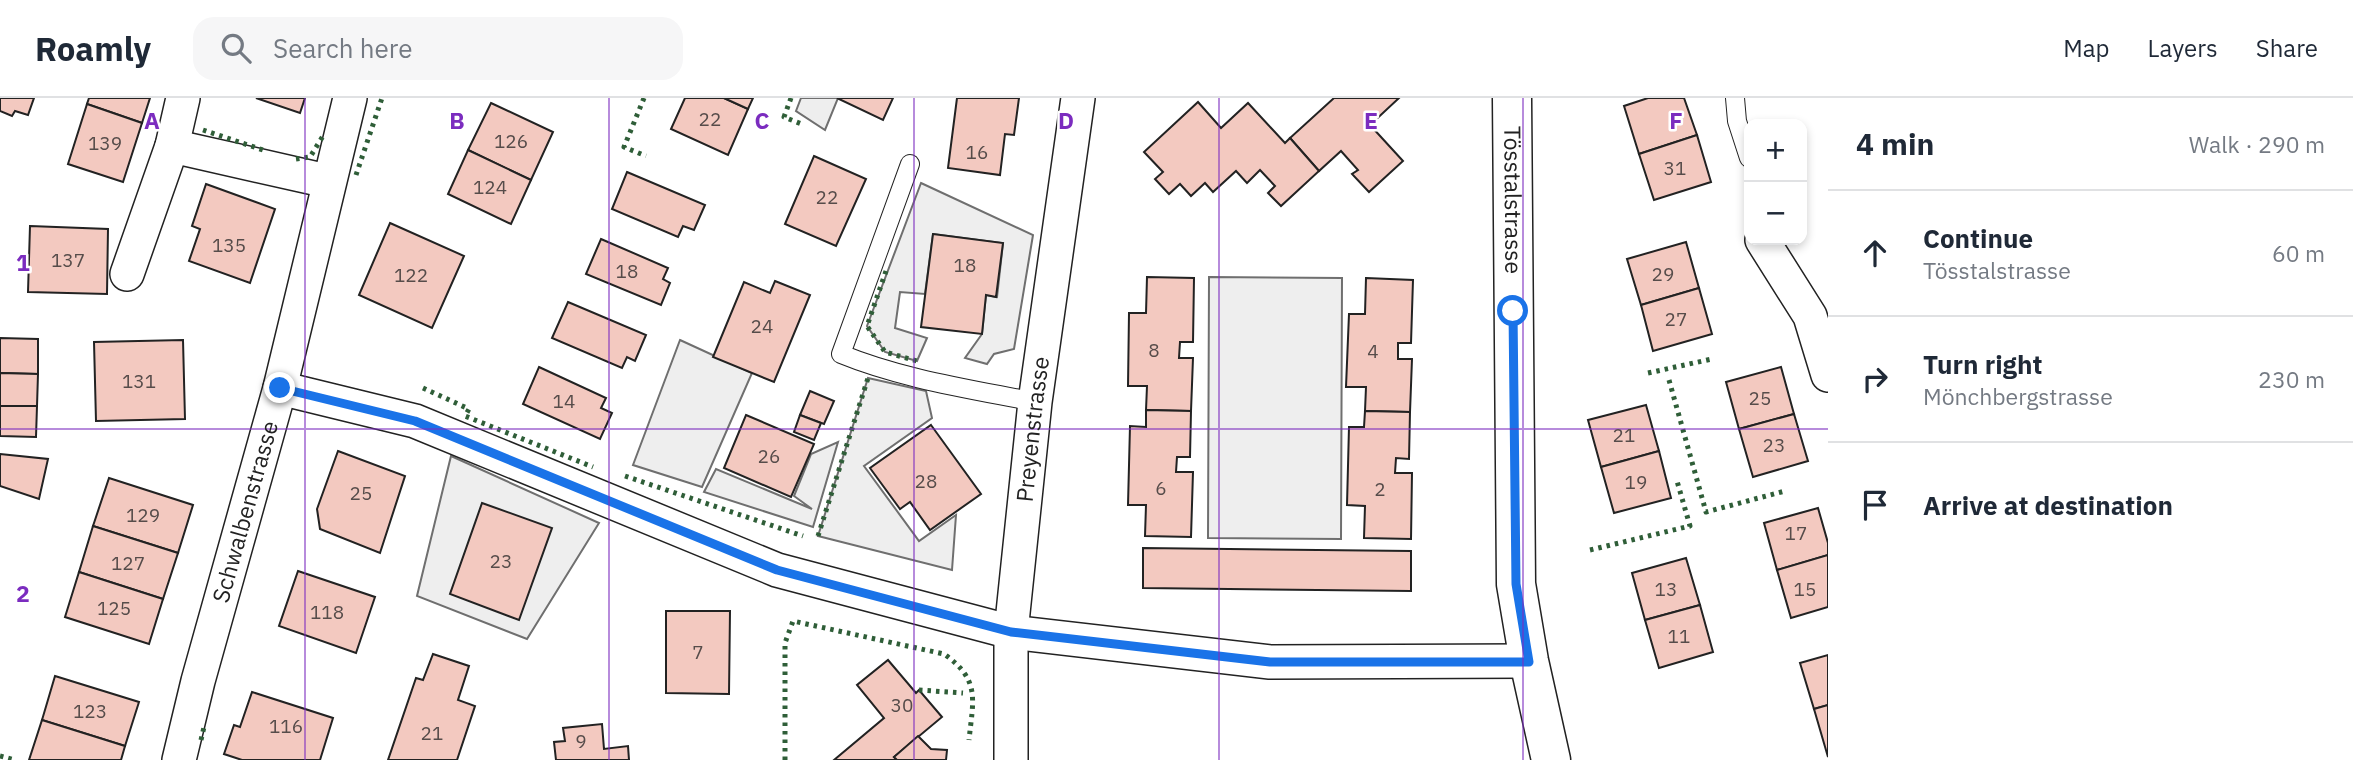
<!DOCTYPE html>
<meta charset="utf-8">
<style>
body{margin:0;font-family:"IBM Plex Sans",sans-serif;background:#f6f6f7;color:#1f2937}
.controls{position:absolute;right:21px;top:21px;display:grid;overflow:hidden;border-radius:14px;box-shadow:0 4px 10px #0003}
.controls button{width:63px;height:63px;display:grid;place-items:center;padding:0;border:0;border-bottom:2px solid #e0e1e3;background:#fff;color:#1f2937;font:35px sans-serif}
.stop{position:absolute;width:21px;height:21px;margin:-16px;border:5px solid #1a73e8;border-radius:50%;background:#fff}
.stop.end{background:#1a73e8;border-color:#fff;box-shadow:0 2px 7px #0008}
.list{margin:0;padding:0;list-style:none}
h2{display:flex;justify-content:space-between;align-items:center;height:91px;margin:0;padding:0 28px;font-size:30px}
h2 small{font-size:23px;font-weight:400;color:#747a83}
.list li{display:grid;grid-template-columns:46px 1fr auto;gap:21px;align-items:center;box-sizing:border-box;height:126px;padding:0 28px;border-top:2px solid #e0e1e3}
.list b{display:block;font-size:26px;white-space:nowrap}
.list p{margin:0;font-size:23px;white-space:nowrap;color:#747a83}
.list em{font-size:23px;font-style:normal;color:#747a83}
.icon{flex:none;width:38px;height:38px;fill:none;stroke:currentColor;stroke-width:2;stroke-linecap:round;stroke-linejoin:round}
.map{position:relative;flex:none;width:1828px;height:662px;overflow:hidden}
header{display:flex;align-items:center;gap:42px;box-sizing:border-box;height:98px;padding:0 35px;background:#fff;border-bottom:2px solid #e0e1e3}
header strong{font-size:33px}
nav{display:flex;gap:38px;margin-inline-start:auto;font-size:24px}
.search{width:490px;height:63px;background:#f6f6f7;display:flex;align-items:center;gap:18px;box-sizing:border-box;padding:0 24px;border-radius:21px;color:#747a83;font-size:26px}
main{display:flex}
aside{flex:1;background:#fff}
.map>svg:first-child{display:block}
</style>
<header>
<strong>Roamly</strong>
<div class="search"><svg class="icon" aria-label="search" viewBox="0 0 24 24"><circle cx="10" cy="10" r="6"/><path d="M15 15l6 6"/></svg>Search here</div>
<nav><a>Map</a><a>Layers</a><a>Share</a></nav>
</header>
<main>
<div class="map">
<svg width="1828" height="662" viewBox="0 0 1828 662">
<rect width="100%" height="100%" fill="#fff"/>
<g fill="#eee" stroke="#6f6f6f" stroke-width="2">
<path d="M801 0H838L825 32 796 13Z"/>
<path d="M921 85 1033 137 1014 251 994 256 987 266 965 260 982 236 986 197 997 199 1003 145 933 136 925 196 900 194 895 230 927 240 917 263 885 254 867 228Z"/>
<path d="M1209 179 1342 180 1341 441 1208 440Z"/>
<path d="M680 242 752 275 702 389 633 367Z"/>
<path d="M868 280 926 293 932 320 864 368 919 443 956 417 952 472 818 438Z"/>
<path d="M838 344 813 429 704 394 716 371 812 411 794 398 811 356Z"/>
<path d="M451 358 599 425 527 541 417 498Z"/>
</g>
<g fill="#f3c9c0" stroke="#222" stroke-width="2">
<path d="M0 0H34L28 17 15 13 12 18 0 13Z"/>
<path d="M89 0H150L142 25 87 6Z"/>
<path d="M256 0H305L300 15Z"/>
<path d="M685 0H724L748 11 728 57 671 31Z"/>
<path d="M724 0H753L748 11Z"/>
<path d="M837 0H893L883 22Z"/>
<path d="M957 0H1019L1014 37 1005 36 1000 77 948 70Z"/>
<path d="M1334 0H1399L1370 27 1403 63 1369 94 1352 76 1358 72 1341 53 1319 73 1290 40Z"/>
<path d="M1648 0H1684L1697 37 1639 56 1624 8Z"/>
<path d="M1198 4 1221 30 1248 5 1285 45 1290 40 1319 73 1281 108 1268 95 1275 88 1260 72 1247 85 1236 73 1213 94 1205 85 1191 98 1180 86 1169 96 1155 81 1163 74 1144 54Z"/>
<path d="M491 5 553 34 531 82 468 52Z"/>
<path d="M87 6 142 25 123 84 68 66Z"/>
<path d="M1697 37 1711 84 1654 102 1639 56Z"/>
<path d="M468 52 531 82 511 126 448 96Z"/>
<path d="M814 58 866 81 836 148 785 126Z"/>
<path d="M627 74 705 107 694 132 683 128 678 139 612 111Z"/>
<path d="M206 86 275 111 250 185 189 163 200 131 192 128Z"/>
<path d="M390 125 464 158 432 230 359 197Z"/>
<path d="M30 128 108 131 107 196 28 194Z"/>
<path d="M933 136 1003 145 996 199 986 197 982 236 921 229Z"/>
<path d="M601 141 668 170 663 181 670 185 661 207 586 176Z"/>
<path d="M1686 144 1699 190 1641 207 1627 161Z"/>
<path d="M1147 179 1194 180 1193 244H1180L1179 260H1193L1191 313 1146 312 1147 288H1128L1129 215H1146Z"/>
<path d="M1366 180 1413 182 1411 245H1398V261H1412L1410 314 1365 313 1366 289H1346L1349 216H1365Z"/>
<path d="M775 183 810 197 774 284 713 259 744 184 770 195Z"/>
<path d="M1699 190 1712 236 1653 253 1641 207Z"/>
<path d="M568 204 646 237 635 263 627 259 622 270 552 240Z"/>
<path d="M0 240 38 241V276L0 275Z"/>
<path d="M183 242 185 321 96 323 94 244Z"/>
<path d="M539 269 606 300 601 310 612 315 600 341 523 306Z"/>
<path d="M1781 269 1794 316 1739 331 1726 284Z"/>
<path d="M0 275 38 276 37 308H0Z"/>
<path d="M810 293 834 303 824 326 800 317Z"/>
<path d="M1646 307 1659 353 1601 369 1588 322Z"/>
<path d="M0 308H37L36 339 0 338Z"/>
<path d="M1146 312 1191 313 1190 359H1177L1176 374H1193L1191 439 1145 438 1146 407H1128L1130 328 1146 329Z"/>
<path d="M1365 313 1410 314 1409 361 1396 360 1395 375H1412L1411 441 1364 440 1365 408 1347 407 1349 329H1364Z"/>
<path d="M1794 316 1808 363 1753 379 1739 331Z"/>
<path d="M746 317 814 346 791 399 724 370Z"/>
<path d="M800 317 821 325 814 342 794 334Z"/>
<path d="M931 327 981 396 930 432 910 404 900 411 870 370Z"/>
<path d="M338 353 405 378 380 455 320 431 317 411Z"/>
<path d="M1659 353 1671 400 1614 415 1601 369Z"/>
<path d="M0 356 48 361 39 401 0 388Z"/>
<path d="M109 380 193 407 178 455 93 428Z"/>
<path d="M482 405 552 430 519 522 450 496Z"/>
<path d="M1818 410 1828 445V457L1777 472 1764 425Z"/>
<path d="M93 428 178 455 163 501 79 474Z"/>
<path d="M1143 450 1411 453V493L1143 490Z"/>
<path d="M1828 457V509L1791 520 1777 472Z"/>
<path d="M1686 460 1700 507 1645 522 1632 475Z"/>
<path d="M298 473 375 499 356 555 279 528Z"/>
<path d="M79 474 163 501 149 546 65 519Z"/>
<path d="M1700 507 1713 554 1659 570 1645 522Z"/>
<path d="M666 513H730L729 596 666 595Z"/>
<path d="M433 556 469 568 458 602 475 608 457 662H388L416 580 423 582Z"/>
<path d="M1828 557V607L1814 611 1800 565Z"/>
<path d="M888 562 916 595 919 592 942 619 894 659 897 662H834L884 620 857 587Z"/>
<path d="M55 578 139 604 125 648 42 622Z"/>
<path d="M252 594 333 620 320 662H242L224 656 234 627 240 629Z"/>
<path d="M1828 607V659L1814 611Z"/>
<path d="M42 622 125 648 121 662H29Z"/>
<path d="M602 626 604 651 628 648 629 662H556L554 644 565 643 563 630Z"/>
<path d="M918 638 931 651 947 652 946 662H897L894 659Z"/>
</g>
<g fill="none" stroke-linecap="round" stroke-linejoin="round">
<defs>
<g id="service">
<path d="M1735 0 1737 23 1749 60"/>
<path d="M910 66 841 256C902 281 970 291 1035 304"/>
</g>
<g id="minor">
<path d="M172 48 327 83"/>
<path d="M1762 142 1810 218 1828 277"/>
<path d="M127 176 172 48 183 0"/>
<path d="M280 290 415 323 777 472 1011 534 1270 564 1529 563"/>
<path id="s1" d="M179 662 198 583 280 290 350 0"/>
<path id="s2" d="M1011 662V534L1035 304 1078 0"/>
</g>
<g id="secondary">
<path id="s3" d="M1512 0 1516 486 1529 563 1551 662"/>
</g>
</defs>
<use href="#service" stroke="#222" stroke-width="20"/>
<use href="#minor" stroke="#222" stroke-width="36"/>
<use href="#secondary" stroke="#222" stroke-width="41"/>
<use href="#service" stroke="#fff" stroke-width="18"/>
<use href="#minor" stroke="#fff" stroke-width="33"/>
<use href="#secondary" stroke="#fff" stroke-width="38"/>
<g stroke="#2f5e38" stroke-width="5" stroke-dasharray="3.5 5" stroke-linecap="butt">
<path d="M644 0 624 49 646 58"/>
<path d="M791 0 784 19 804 27"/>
<path d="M203 32 266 53"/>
<path d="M296 61 310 59 323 38"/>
<path d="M356 77 382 0"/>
<path d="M886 173 867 228 885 254 917 263"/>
<path d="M1648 275 1712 261"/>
<path d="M1669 282 1706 414 1785 393"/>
<path d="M423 290 469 311 465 318 593 369"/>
<path d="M625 378 803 438"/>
<path d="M818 438 868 280"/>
<path d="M1590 452 1690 428 1677 383"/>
<path d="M919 592 963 595"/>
<path d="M201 642 204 629"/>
<path d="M0 658 15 662"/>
<path d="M785 662V545L793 523 944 556C981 582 973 602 969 642"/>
</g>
</g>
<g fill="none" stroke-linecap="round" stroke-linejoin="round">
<path stroke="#1a73e8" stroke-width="9" d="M280 290 415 323 777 472 1011 534 1270 564H1529L1516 486 1513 213"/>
</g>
<path fill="none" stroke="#7b2cbf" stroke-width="2" stroke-opacity="0.55" d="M305 0V662M609 0V662M914 0V662M1219 0V662M1523 0V662M0 331H1828"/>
<g text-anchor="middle" stroke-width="5" stroke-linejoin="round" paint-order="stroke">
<g font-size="19" fill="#564c4a">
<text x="710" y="28">22</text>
<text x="511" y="50">126</text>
<text x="105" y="52">139</text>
<text x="977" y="61">16</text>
<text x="1675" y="77">31</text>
<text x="490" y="96">124</text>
<text x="827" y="106">22</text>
<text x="229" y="154">135</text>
<text x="68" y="169">137</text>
<text x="965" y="174">18</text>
<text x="627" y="180">18</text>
<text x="1663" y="183">29</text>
<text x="411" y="184">122</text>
<text x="1676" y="228">27</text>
<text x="762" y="235">24</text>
<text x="1154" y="259">8</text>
<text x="1373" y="260">4</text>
<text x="139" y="290">131</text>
<text x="1760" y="307">25</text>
<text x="564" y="310">14</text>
<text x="1624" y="344">21</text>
<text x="1774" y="354">23</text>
<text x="769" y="365">26</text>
<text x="926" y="390">28</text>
<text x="1636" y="391">19</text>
<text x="1161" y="397">6</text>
<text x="1380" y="398">2</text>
<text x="361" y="402">25</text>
<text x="143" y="424">129</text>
<text x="1796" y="442">17</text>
<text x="501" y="470">23</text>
<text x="128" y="472">127</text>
<text x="1666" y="498">13</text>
<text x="1805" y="498">15</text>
<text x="114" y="517">125</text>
<text x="327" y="521">118</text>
<text x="1679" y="545">11</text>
<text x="698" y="561">7</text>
<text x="902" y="614">30</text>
<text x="90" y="620">123</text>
<text x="286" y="635">116</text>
<text x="432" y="642">21</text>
<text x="581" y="650">9</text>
</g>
<g font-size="23" fill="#222" stroke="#fff">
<text dy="8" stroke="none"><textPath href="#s3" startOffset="102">Tösstalstrasse</textPath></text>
<text dy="8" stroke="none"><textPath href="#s2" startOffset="332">Preyenstrasse</textPath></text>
<text dy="8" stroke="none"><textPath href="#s1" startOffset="257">Schwalbenstrasse</textPath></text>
</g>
</g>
<g font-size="23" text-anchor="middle" font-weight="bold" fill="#7b2cbf" stroke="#fff" stroke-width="5" stroke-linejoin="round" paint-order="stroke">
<text x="152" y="31">A</text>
<text x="457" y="31">B</text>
<text x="762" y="31">C</text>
<text x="1066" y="31">D</text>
<text x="1371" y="31">E</text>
<text x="1676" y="31">F</text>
<text x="23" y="173">1</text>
<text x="23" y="504">2</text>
</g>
</svg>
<div class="controls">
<button>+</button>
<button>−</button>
</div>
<div class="stop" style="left:1513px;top:213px"></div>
<div class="stop end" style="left:280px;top:290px"></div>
</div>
<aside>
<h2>4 min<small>Walk · 290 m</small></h2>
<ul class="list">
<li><svg class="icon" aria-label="ahead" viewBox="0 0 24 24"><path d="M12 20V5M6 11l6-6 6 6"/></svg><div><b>Continue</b><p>Tösstalstrasse</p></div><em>60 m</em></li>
<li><svg class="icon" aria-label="right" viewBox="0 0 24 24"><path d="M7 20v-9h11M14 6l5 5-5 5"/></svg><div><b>Turn right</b><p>Mönchbergstrasse</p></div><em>230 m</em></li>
<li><svg class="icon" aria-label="arrive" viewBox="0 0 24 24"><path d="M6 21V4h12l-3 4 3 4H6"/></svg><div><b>Arrive at destination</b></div></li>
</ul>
</aside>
</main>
